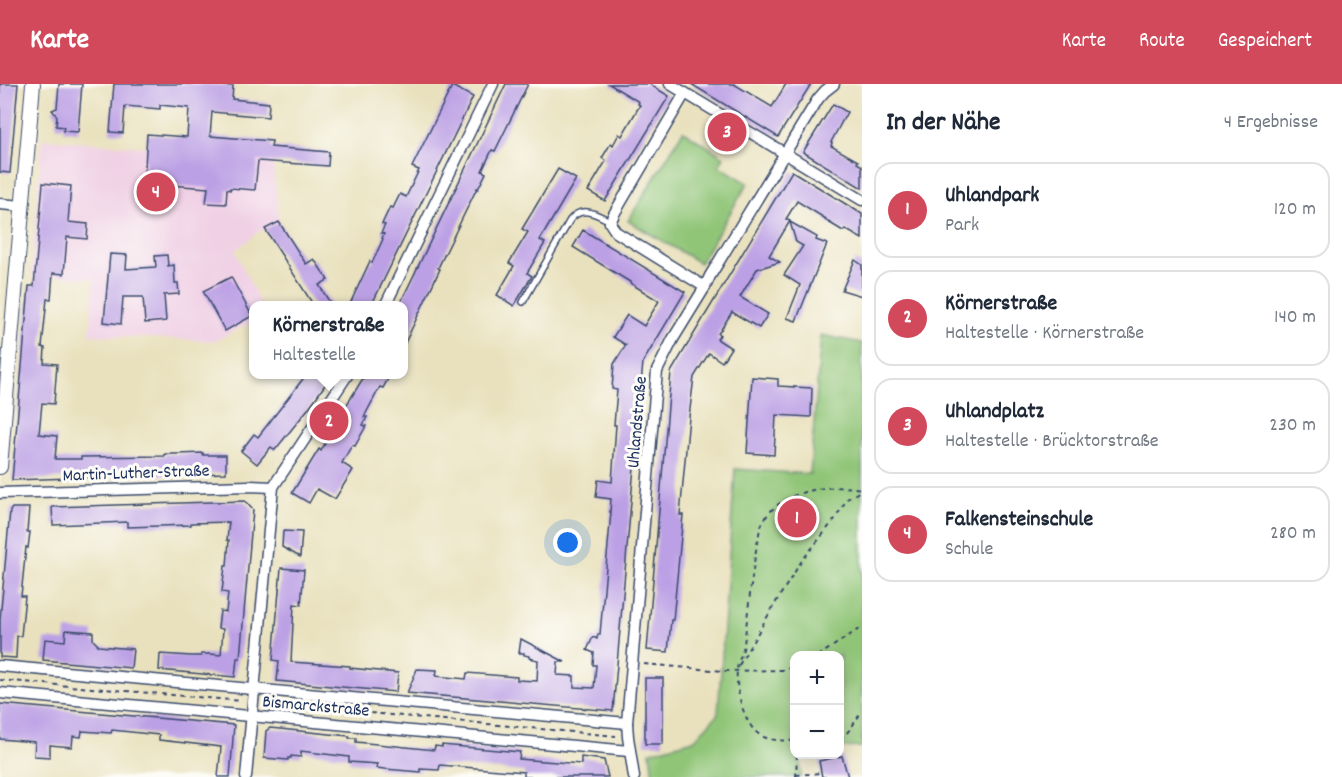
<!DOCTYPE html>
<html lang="de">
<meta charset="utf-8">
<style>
body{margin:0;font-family:Dekko,sans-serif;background:#f2f2f3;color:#1f2937}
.controls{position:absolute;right:18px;bottom:18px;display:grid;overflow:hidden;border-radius:12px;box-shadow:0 3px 15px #0003}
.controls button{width:54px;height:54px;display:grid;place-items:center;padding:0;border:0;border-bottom:2px solid #e0e1e3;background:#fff;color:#1f2937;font:30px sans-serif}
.you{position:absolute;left:568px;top:459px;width:21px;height:21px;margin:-15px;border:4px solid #fff;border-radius:50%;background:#1a73e8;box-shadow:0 0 0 9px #1a73e833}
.badge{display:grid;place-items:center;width:39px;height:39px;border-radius:50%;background:#d1495b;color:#fff;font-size:20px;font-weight:700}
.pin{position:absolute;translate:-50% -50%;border:3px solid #fff;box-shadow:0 2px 6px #0006}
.popup{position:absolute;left:249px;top:217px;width:159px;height:78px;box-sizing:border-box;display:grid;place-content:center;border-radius:12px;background:#fff;filter:drop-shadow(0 2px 4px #0005);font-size:20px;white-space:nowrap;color:#747a83}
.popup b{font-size:22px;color:#1f2937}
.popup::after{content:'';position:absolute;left:50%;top:100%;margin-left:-12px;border:12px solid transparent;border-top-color:#fff}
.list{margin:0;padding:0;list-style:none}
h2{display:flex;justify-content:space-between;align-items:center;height:78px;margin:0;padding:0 24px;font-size:26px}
h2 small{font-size:20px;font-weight:400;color:#747a83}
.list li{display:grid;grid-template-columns:39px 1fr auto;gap:18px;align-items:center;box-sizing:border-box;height:96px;margin:0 12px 12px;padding:0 12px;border:2px solid #e0e1e3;border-radius:18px}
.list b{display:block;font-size:22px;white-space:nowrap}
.list p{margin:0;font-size:20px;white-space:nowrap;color:#747a83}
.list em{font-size:20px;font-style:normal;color:#747a83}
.map{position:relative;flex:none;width:862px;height:693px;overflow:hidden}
header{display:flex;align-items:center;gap:36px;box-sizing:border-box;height:84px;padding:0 30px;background:#d1495b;color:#fff}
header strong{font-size:28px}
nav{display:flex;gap:33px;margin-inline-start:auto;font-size:21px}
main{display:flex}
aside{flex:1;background:#fff}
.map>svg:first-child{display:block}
</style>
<header>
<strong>Karte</strong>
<nav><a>Karte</a><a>Route</a><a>Gespeichert</a></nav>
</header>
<main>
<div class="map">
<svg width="862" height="693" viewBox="0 0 862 693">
<rect width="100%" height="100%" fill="#fdfcf7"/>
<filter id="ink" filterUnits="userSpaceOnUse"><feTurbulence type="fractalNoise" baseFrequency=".0167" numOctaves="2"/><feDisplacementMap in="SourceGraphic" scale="12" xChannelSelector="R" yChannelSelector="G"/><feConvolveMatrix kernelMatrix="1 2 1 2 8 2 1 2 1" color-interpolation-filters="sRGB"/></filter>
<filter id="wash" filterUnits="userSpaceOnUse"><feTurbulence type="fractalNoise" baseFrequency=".008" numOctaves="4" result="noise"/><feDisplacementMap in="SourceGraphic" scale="24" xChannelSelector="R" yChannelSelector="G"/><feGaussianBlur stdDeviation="1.35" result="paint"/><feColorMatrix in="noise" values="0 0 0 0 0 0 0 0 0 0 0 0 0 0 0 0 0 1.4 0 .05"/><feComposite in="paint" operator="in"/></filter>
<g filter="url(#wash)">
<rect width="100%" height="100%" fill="#e9e1bd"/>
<path fill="#f0d0e5" d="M42 55 272 73 279 138 258 148 235 167 261 221 254 222V237L215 257 90 251 94 195 31 190Z"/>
<g fill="#90c577" stroke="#567a6a" stroke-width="1.5">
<path d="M683 47 724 73 719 82 748 99 700 179 628 137Z"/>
<path d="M821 251 862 259V663L840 664V572H794V670L800 671 801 693H653L650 668 694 656 718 630 735 385 810 390Z"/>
</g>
<g id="blocks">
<g fill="#bca0e5">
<path d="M0 0H18L10 89 0 88Z"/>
<path d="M59 0H82L78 48 63 47 64 43 56 42 57 32 52 26 57 24Z"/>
<path d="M114 0H206L233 2 232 15 269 19 268 33 212 28 210 52 272 57 271 63 329 68 328 82 258 77 255 106 230 104V106L227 105 226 120 206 119 208 104 144 99 147 50 187 53 189 24 160 21V25L125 22 123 49 110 48Z"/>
<path d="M506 0H528L495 67 492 66 482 87 486 89 478 105 477 104 438 184 440 185 404 261V222H399Z"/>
<path d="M609 0H649L669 12 605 117 588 107 606 77 602 74 611 59 613 61 619 50 622 52 640 21 638 20 639 18Z"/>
<path d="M691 0H734L772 23 786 0H811L778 53Z"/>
<path d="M452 2 473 13 371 222H349L370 177 372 179 383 155 382 154 384 150 381 149 385 141 382 140 390 123 393 124 400 110 406 113 419 86 412 83Z"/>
<path d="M833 20 847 28 831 58 832 59 831 62 858 77 857 79 862 82V104L803 68Z"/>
<path d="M558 85 576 95 540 156 545 159 527 189 532 192 514 222 497 211 514 182 509 179 528 148 522 145Z"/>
<path d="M792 87 862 130V155L845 145 843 147 825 136 826 135 797 117 786 135 790 137 769 172 780 178 757 185 740 213 768 230 759 244 732 228 718 250 720 251 717 255 731 264 722 278 709 269 694 293 689 333 680 431H683L673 536H671L668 568 647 566 671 288Z"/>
<path d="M43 99 71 102 68 138 88 140 87 155 67 153 64 190 53 189 51 215H47L42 263 45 264 44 279 57 280 54 320 42 319 39 350 57 352 55 375H81V373L165 372V370H178L203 369V371H226V389L12 396 29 202H34Z"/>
<path d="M279 138 306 180 314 175 328 196 319 201 332 222H314L265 145Z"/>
<path d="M790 138 817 153 816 156 827 160 796 237 787 234 800 201 784 191 803 162 796 158Z"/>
<path d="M583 146 685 208 643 278 613 627 407 609 417 585 437 586 436 592 466 595 467 589 517 593V596L537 597 538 576 529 574V572L524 571V569H519L521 555 565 578H558L557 591 574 592V603L594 604 596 581H593L594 569 587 566 593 553 597 555 598 550H600L611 428H610L611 415 596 413 598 396 612 398 616 341H614L617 306 612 305 614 280 626 261 613 253 627 231 644 242 659 217 630 199V198L573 163Z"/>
<path d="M110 170 127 171 126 185 156 183 155 172 167 171 168 182 174 181 175 199H178L179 210 164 211 166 237 145 239 143 213H123L121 240 104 238Z"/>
<path d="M855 176 862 181V212L842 206Z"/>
<path d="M231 193 252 232 225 247 203 207Z"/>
<path d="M306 291H332L308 325 275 366 271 363 257 380 241 367 254 350 258 353Z"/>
<path d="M365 291H390L383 304 380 303 364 333H367L363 341 366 342 355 362 352 361 342 379 353 386 335 415 317 405 309 419 292 409 319 365 321 367 331 348 334 350 344 332 341 330Z"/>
<path d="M752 293 778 295V302L812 304 811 333 776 331 774 371 747 369Z"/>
<path d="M245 417 253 426 240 574H237L235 593 159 586 160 570 191 572H201V570H209L221 571 223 545 218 544 220 527 226 528 228 509 222 508 225 482H227L229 456H227L229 438 191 439V441L127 443V438L53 441 52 423Z"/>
<path d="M12 424H29L27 448H30L28 464 26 463 21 512H25L21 552H17L16 574 0 573V536L10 427Z"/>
<path d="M283 447 302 448 300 473 282 463Z"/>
<path d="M281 484 304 486 301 521 294 520 291 578 350 582V584L398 589 396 608 277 597 279 577 273 576Z"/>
<path d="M66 546 93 548V556L99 562 133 565 131 584 43 576 45 555 65 557Z"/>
<rect x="645" y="594" width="18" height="66"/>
<path d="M0 620 234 641 230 693H218L221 663 159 656V651L112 646 111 649 82 647 81 653 73 652 72 663 50 661V673L34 672 35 658 0 655Z"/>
<path d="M270 644 349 652V654H356V658L387 661 434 666 435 662 442 663V661L520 668 519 675 581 680V673L604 676 608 693H524V688L440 681 439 686 420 685V688L385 685 376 684 377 680 349 678V673L301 667V673L291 672V674H288V676L264 674 266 647Z"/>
<path d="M842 672 848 693H822L819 677Z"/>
</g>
</g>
</g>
<g filter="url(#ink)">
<use href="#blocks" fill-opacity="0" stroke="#3a4a6c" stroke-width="1.5"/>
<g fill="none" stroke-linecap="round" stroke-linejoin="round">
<defs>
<path id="service" d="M523 218 570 136C582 121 596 130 610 137"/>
<g id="minor">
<path d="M670 0 862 116"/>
<path d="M685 9 614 130 610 139 616 148 705 203"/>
<path d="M0 120 22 122"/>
<path d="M385 222 493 0"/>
<path d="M0 409 249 402 273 403"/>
<path d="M0 582 627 639"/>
<path d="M0 609 629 667"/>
<path d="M246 693 273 403 348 290"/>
<path d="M634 693 628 653 627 639 657 287 673 255 705 203 710 192 818 15 825 7 834 0"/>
</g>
<path id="tertiary" d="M0 383 33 0"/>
</defs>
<use href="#service" stroke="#3a4a6c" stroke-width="8"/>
<use href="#minor" stroke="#3a4a6c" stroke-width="13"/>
<use href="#tertiary" stroke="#3a4a6c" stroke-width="16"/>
<g stroke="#3a4a6c" stroke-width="2" stroke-dasharray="4.5 4.5" stroke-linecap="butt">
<path d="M818 572 862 543"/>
<path d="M644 580 723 587 785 586 794 582"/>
<path d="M739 581 779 513 801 478 835 435 847 415 862 406"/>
<path d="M0 596 242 617"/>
<path d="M263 619 616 652"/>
<path d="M840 655C850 648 855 637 862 627"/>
<path d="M794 657C781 656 766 658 755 647 743 635 735 603 737 586 737 578 743 569 744 560 749 522 752 483 760 445 773 407 827 399 862 405"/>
<path d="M796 691 821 689"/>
<path d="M796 693 797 670"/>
</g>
<use href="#service" stroke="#fff" stroke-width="5"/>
<use href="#minor" stroke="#fff" stroke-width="10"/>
<use href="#tertiary" stroke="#fff" stroke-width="14"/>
</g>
</g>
<g text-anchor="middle" stroke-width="6" stroke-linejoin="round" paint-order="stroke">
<g font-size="18" fill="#1b2f5e" stroke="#fdfcf7">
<text transform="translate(636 338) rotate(-85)" y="6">Uhlandstraße</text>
<text transform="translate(136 388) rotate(-2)" y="6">Martin-Luther-Straße</text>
<text transform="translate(316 621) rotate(5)" y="6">Bismarckstraße</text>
</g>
</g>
</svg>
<div class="controls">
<button>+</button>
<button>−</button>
</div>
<div class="you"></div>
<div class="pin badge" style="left:797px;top:434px">1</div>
<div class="pin badge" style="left:329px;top:337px">2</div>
<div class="popup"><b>Körnerstraße</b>Haltestelle</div>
<div class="pin badge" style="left:727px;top:48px">3</div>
<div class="pin badge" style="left:156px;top:108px">4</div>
</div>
<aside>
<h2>In der Nähe<small>4 Ergebnisse</small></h2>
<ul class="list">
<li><span class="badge">1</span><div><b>Uhlandpark</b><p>Park</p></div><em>120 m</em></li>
<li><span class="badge">2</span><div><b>Körnerstraße</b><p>Haltestelle · Körnerstraße</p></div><em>140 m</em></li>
<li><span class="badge">3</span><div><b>Uhlandplatz</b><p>Haltestelle · Brücktorstraße</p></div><em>230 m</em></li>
<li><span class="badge">4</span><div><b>Falkensteinschule</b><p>Schule</p></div><em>280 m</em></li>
</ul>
</aside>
</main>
